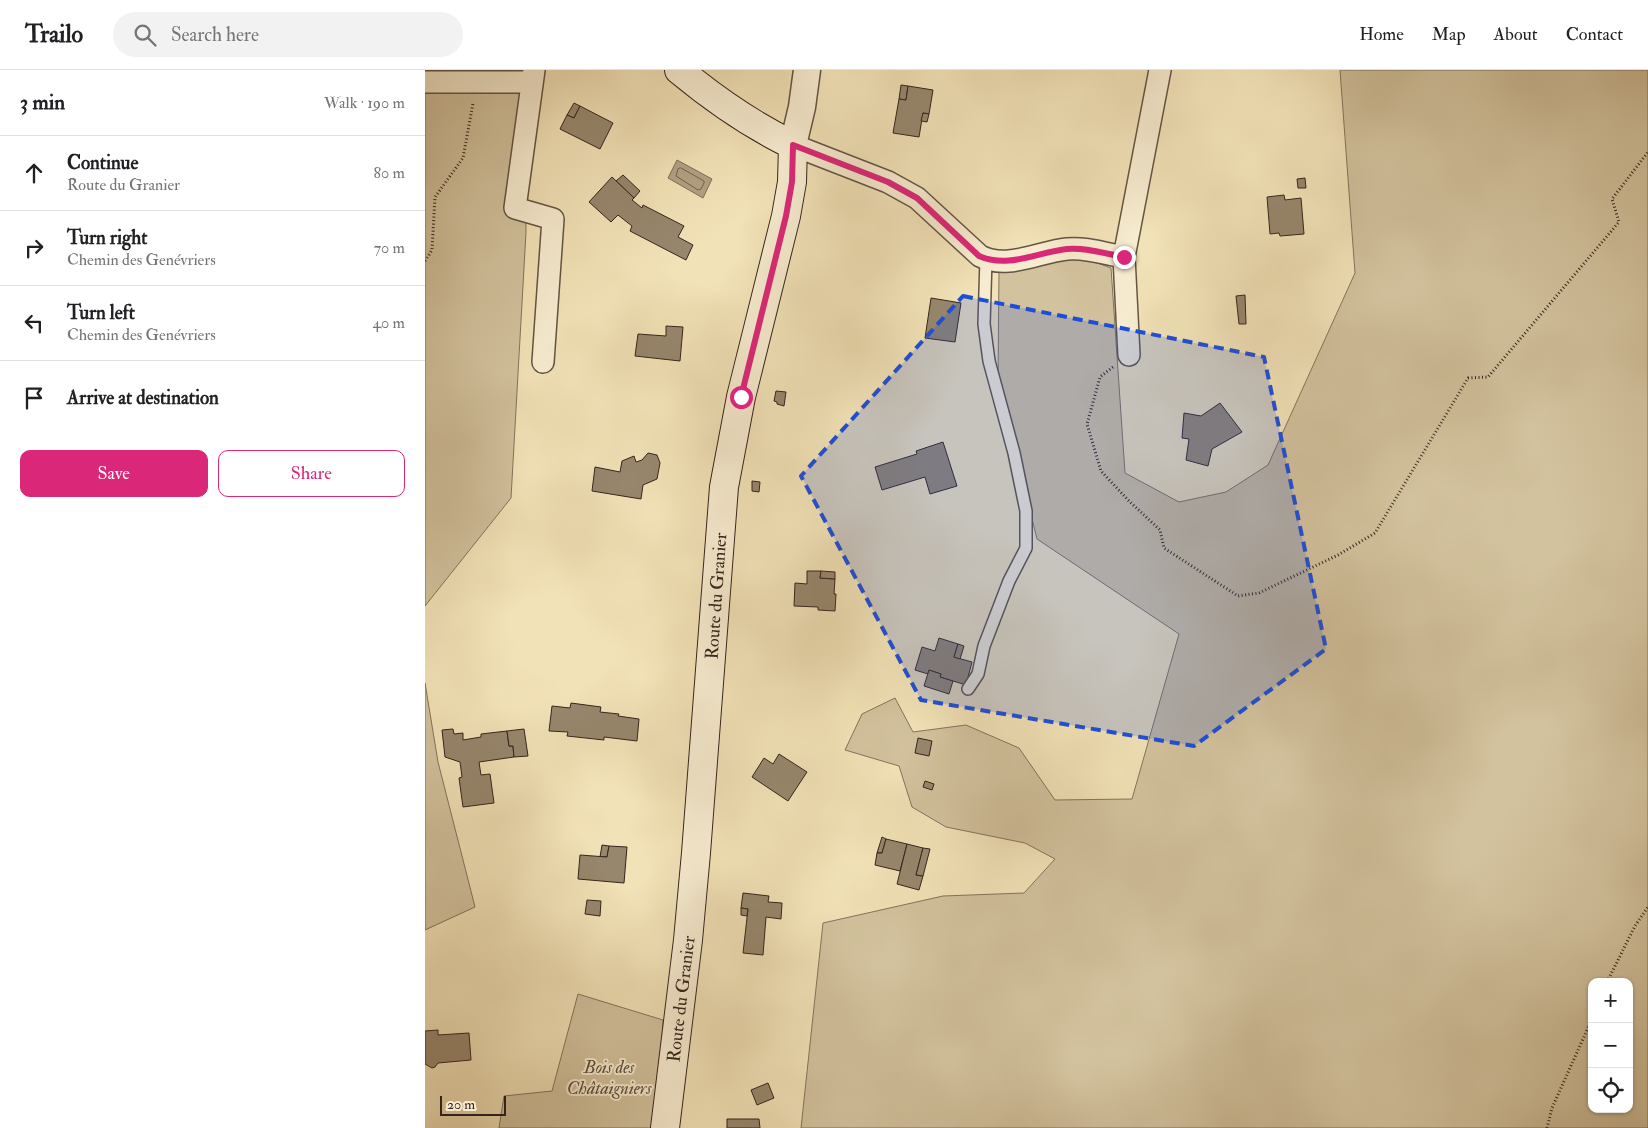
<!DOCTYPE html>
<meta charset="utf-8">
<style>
body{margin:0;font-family:"IM FELL Double Pica",serif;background:#f2f2f2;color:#202124}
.controls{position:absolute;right:15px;bottom:15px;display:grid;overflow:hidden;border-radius:10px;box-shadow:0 1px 4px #0004}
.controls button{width:45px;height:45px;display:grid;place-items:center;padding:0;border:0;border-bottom:1px solid #e0e0e0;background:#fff;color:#202124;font:25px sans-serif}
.scale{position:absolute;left:15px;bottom:12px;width:66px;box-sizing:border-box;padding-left:5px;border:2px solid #35241c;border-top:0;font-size:14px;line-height:18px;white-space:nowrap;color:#35241c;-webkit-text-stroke:4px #f7ecd0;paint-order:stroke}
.stop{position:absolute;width:15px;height:15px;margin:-11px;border:4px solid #db2777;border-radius:50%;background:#fff}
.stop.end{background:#db2777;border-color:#fff;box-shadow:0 1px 5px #0008}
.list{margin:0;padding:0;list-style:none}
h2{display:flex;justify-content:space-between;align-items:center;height:65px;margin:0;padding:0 20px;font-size:21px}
h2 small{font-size:16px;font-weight:400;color:#757577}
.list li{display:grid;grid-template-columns:32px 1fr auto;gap:15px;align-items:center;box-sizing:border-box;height:75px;padding:0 20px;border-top:1px solid #e0e0e0}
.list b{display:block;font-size:19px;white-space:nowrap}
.list p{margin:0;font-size:16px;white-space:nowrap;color:#757577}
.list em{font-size:16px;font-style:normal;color:#757577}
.actions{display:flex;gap:10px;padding:15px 20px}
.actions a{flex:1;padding:11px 0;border:1px solid #db2777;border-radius:10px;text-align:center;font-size:18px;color:#db2777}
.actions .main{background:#db2777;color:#fff}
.icon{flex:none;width:28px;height:28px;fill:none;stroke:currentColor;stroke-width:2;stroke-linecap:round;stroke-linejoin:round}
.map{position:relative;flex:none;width:1223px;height:1058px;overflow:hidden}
header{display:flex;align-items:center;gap:30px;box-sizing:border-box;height:70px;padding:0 25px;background:#fff;border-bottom:1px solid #e0e0e0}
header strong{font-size:24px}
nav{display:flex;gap:28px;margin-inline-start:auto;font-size:18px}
.search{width:350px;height:45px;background:#f2f2f2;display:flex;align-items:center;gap:12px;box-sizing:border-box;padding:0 18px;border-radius:28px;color:#757577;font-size:19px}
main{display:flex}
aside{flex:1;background:#fff}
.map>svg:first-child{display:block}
</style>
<header>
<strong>Trailo</strong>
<div class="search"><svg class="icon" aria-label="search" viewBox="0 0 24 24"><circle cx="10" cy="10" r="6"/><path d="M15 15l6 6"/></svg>Search here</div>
<nav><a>Home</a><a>Map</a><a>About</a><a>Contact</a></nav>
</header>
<main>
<aside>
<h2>3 min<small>Walk · 190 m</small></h2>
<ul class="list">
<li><svg class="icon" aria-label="ahead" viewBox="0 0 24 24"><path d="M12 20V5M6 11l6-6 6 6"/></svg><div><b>Continue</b><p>Route du Granier</p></div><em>80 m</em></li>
<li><svg class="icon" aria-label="right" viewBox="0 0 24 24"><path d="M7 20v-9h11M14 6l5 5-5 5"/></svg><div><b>Turn right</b><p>Chemin des Genévriers</p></div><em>70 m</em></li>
<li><svg class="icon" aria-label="left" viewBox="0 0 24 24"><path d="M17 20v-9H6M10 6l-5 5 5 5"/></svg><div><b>Turn left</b><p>Chemin des Genévriers</p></div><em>40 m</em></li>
<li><svg class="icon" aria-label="arrive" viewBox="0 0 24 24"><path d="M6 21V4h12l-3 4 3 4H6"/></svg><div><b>Arrive at destination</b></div></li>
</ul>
<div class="actions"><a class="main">Save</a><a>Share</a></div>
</aside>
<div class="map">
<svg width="1223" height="1058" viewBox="0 0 1223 1058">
<rect width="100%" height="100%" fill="#f2e2b7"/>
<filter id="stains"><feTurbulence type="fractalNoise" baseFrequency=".004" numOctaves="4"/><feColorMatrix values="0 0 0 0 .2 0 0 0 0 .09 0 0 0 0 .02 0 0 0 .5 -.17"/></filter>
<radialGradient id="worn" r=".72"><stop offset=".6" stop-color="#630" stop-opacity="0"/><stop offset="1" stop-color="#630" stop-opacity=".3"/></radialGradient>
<g fill="#d2c29d" stroke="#84735c" fill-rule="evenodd">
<path d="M915 0H1223V1058H376L398 853 518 826 599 823 630 789 600 773 521 757 487 737 474 696 420 680 437 644 470 628 488 662 541 655 594 678 630 730 707 729 754 564 612 469 573 311 574 198 645 187 667 191 686 198 700 403 754 432 801 422 843 395 930 203ZM1167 912H1204V1039H1167Z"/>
<path d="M0 19 99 21 101 162 86 428 0 536Z"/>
<path d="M0 613 13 692 50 837 0 860Z"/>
<path d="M153 924 238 950 235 1009 227 1058H74L79 1026 127 1021Z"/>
</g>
<path fill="#b2a182" stroke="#806f59" d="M252 90 287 109 278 128 243 108Z"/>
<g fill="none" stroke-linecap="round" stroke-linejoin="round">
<path stroke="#74624f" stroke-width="1" d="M256 98 279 111V113L276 119 273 120 251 106 253 99Z"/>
</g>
<g fill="#97876d" stroke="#35241c">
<path d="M476 15 483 16 481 30 474 29Z"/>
<path d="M483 16 508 20 504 44 498 43 494 67 468 63 474 29 481 30Z"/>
<path d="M149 33 155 36 149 48 142 45Z"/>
<path d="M155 36 188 53 175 79 135 59 142 45 149 48Z"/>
<path d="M498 43 504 44 502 52 496 51Z"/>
<path d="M198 105 215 121 209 128 191 111Z"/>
<path d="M187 107 209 128 207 130 217 138 218 135 259 156 253 167 268 175 261 190 205 161 207 156 193 145 186 152 164 132Z"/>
<path d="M880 108 881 118H873L872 109Z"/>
<path d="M859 125 860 130 876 128 879 164 855 166 854 163 845 164 842 127Z"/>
<path d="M820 225 821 254H814L811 226Z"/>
<path d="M506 228 536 233 530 272 500 268Z"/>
<path d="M241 256 258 257 255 291 210 286 213 264 241 266Z"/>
<path d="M351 321 361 322 359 336 352 334V332L349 331Z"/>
<path d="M795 333 817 362 787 379 783 396 761 390 764 369 757 368 759 343 776 346Z"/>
<path d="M518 372 532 416 505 424 500 407 457 420 450 397 492 384 491 381Z"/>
<path d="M223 383 232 385 235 393 232 409 218 415 216 429 167 421 170 397 195 402 197 391 209 386 211 392 217 390Z"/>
<path d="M327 411 335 412 334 422 327 421Z"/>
<path d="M382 501H396L395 508 410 509 409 524H411L410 541 393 540V537L369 536 370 513 382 514Z"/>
<path d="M396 501 410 502V509L395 508Z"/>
<path d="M514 568 533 574 529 587 547 592 541 615 515 607 516 604 504 600 503 604 490 600 497 577 510 581Z"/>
<path d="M533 574 539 576 535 589 529 587Z"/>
<path d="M504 600 516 604 515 607 528 611 524 624 499 616Z"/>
<path d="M146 633 176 637 175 642 194 644 193 646 214 649 212 671 179 667V670L142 666 143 662 124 661 127 636 145 638Z"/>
<path d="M28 659 29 664 38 663V670L56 667V664L82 661 84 676H88L89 687 54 692 56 705 65 704 69 733 38 737 34 708 37 707 35 692 20 687 17 660Z"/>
<path d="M99 659 103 686 89 687 88 676H84L82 661Z"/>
<path d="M493 668 507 671 504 686 490 683Z"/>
<path d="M354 684 382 702 363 731 327 707 339 688 348 694Z"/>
<path d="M500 711 509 714 507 720 498 717Z"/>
<path d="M457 767 461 769 457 783H452Z"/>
<path d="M461 769 482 774 475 801 450 795 452 783H457Z"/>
<path d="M482 774 498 778 491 805 498 806 494 820 472 814Z"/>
<path d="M177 775 184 776 182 787H175Z"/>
<path d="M184 776 202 777 199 813 153 809 155 785 182 787Z"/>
<path d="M498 778 505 779 498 806 491 805Z"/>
<path d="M318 823 344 826 343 832 357 833 356 849 341 847 338 885 318 883 323 839 316 838Z"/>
<path d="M162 830 176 831 175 846 160 844Z"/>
<path d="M316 838 323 839 322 846 316 845Z"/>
<path d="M13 960V965L44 963 46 990 13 993 10 997 7 998 0 994V961Z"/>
<path d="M343 1013 349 1028 332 1035 326 1020Z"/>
<path d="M302 1049H334L335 1058H302Z"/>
</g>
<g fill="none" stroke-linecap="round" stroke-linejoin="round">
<defs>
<path id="service" d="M543 619 553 604 559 576 584 511 601 478V441L589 383 564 291 559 254 561 189"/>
<g id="minor">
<path d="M109 0 90 138 128 149 118 292"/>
<path d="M0 12H107"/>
<path d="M368 75 463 112 492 128 555 186C582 200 613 182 642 179 661 177 681 184 699 187"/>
<path d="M704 285 699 187 735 0"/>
</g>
<path id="tertiary" d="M368 75 377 37 382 0"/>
<path id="secondary" d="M240 1058 263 870 271 783 299 417 316 327 361 146 367 112 368 75C326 55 289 29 254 0"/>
</defs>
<use href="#service" stroke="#645443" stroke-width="14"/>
<use href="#minor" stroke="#645443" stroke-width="24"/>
<use href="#tertiary" stroke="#645443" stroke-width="29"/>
<use href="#secondary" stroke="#35241c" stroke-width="30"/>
<g stroke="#35241c" stroke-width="3" stroke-dasharray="1 2.5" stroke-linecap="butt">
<path d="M0 191 7 180 10 127 38 88 48 33"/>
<path d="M688 297 675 307 662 354 676 401 703 430 735 460 739 478 813 526 834 523 913 485 950 463 1043 308 1063 307 1194 152 1187 129 1223 82"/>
<path d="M1182 912 1210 856 1223 837"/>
<path d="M1122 1058 1127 1038 1167 949"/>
</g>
<use href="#service" stroke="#f7ecd0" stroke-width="11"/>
<use href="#minor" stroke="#f7ecd0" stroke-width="21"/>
<use href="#tertiary" stroke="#f7ecd0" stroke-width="26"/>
<use href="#secondary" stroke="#f7ecd0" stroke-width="28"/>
</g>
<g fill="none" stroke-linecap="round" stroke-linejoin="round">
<path stroke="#db2777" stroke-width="6" d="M316 327 361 146 367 112 368 75 463 112 492 128 554 186C583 199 613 182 642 179 661 177 681 184 699 187"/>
</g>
<path fill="#1d4ed8" fill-opacity="0.2" stroke="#1d4ed8" stroke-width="4" stroke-dasharray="10 6" stroke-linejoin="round" d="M538 226 839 287 901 579 769 676 496 630 376 406Z"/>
<g text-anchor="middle" stroke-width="4" stroke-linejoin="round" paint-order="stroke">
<g font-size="18" fill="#35241c" stroke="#f7ecd0">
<text transform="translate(291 526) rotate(-86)" y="6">Route du Granier</text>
<text transform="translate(256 929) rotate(-83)" y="6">Route du Granier</text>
</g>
<g font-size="18" font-style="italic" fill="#5c4c3c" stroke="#f7ecd0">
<text x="184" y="1003">Bois des<tspan x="184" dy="21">Châtaigniers</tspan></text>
</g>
</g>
<rect width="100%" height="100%" filter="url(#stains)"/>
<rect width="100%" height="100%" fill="url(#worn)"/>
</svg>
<div class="controls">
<button>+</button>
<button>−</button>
<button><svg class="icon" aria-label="locate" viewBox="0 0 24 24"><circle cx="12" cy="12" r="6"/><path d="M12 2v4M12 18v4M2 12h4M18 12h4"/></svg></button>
</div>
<div class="scale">20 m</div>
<div class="stop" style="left:316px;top:327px"></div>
<div class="stop end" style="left:699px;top:187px"></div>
</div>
</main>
